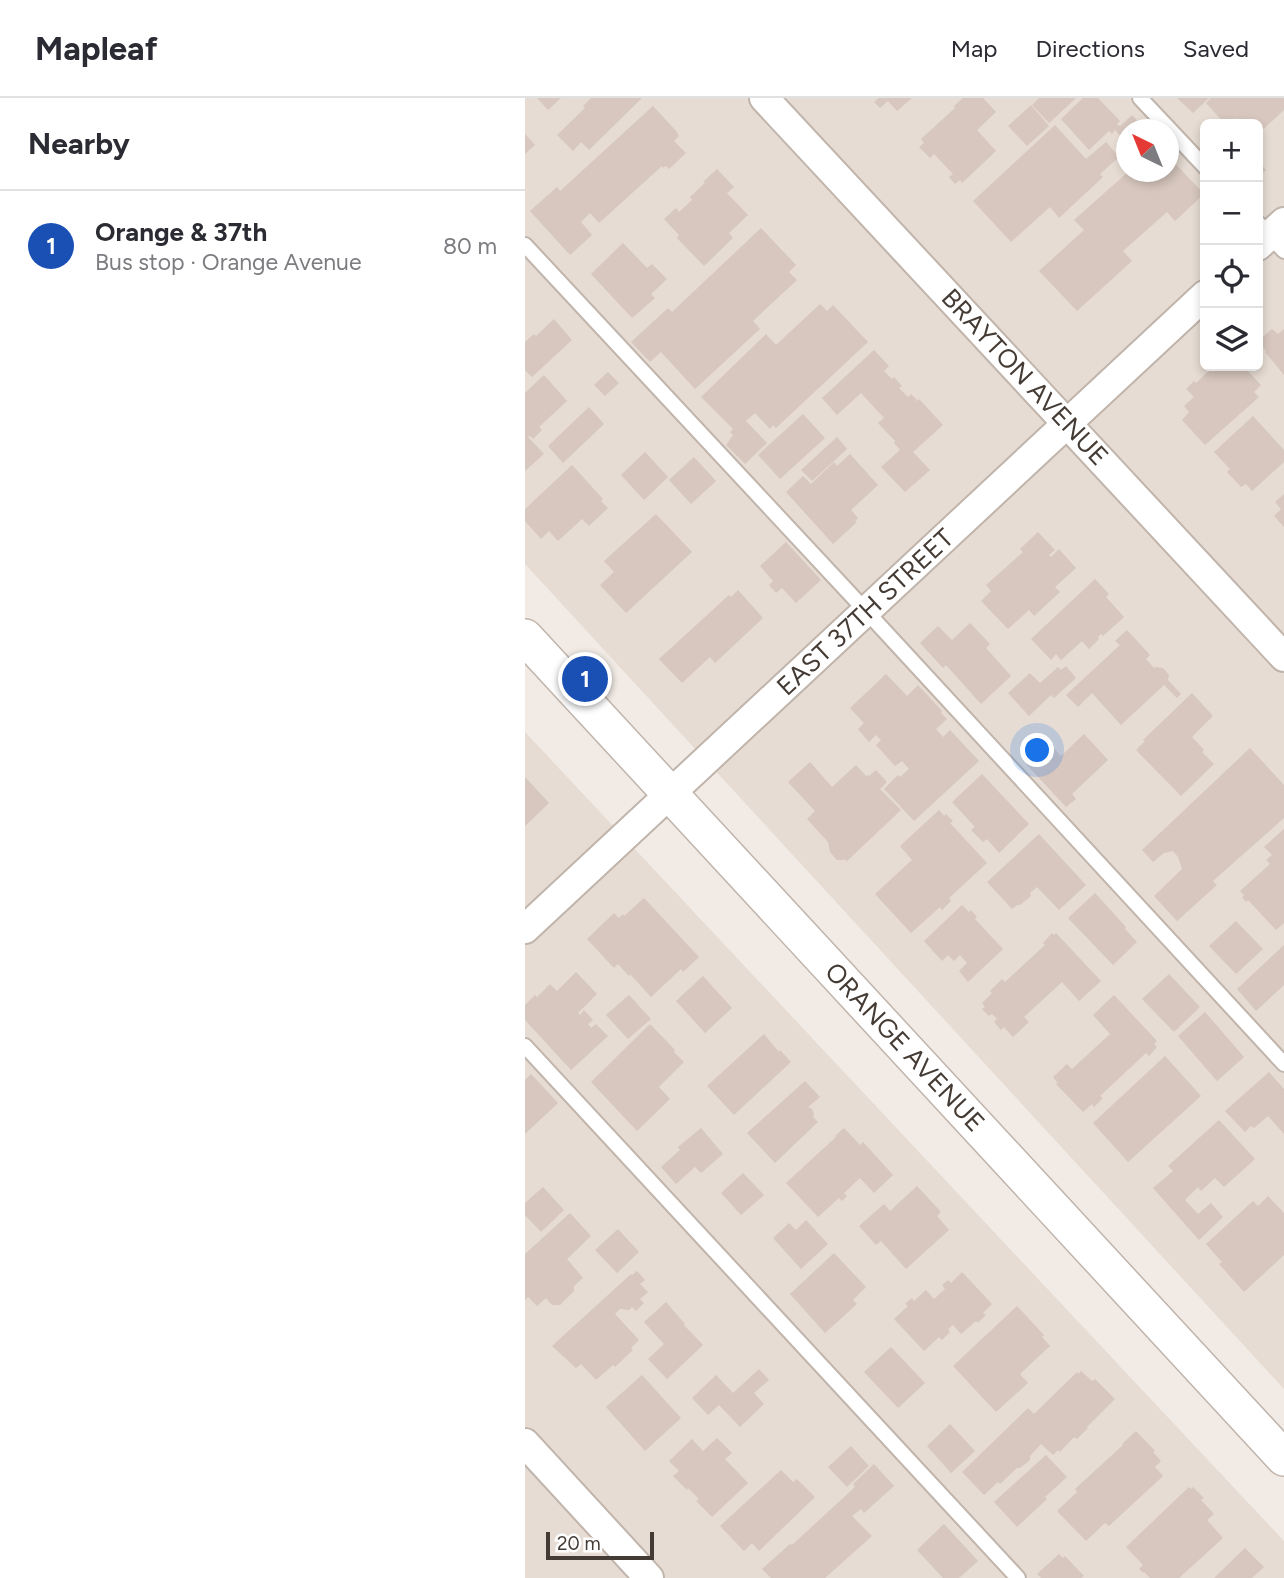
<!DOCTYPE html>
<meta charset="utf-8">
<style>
body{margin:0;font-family:Figtree,sans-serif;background:#f7f7f7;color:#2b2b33}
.controls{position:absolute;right:21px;top:21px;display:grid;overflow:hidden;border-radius:10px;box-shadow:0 4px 10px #0003}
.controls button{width:63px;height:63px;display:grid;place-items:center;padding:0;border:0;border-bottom:2px solid #e1e1e2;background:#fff;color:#2b2b33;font:35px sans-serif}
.compass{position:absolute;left:591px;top:21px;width:63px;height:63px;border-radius:50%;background:#fff;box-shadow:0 4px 10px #0003;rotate:317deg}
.scale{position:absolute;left:21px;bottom:18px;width:108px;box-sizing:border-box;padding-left:7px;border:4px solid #453b35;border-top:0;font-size:19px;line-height:24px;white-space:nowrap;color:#453b35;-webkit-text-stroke:5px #fff;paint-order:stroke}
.you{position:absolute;left:513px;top:653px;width:24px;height:24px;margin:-18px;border:5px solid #fff;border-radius:50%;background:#1a73e8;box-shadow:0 0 0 10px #1a73e833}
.badge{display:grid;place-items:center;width:46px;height:46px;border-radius:50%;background:#f6192d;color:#fff;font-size:23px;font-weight:700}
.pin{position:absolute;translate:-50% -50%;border:4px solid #fff;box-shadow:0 2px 7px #0006}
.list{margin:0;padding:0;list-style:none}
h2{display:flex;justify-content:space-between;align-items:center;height:91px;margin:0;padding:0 28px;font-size:30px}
h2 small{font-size:23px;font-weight:400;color:#7c7c81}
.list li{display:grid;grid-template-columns:46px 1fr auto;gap:21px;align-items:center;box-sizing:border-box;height:112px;padding:0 28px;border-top:2px solid #e1e1e2}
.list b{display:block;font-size:26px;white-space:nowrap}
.list p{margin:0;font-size:23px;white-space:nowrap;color:#7c7c81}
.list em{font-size:23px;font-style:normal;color:#7c7c81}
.icon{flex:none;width:38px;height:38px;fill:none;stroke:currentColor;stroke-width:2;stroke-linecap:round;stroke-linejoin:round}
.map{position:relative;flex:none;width:759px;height:1480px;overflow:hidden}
header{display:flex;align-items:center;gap:42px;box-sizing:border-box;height:98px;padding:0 35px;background:#fff;border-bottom:2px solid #e1e1e2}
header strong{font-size:33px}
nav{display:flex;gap:38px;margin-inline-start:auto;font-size:24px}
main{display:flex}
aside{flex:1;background:#fff}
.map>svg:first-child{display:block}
</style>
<header>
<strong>Mapleaf</strong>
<nav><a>Map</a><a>Directions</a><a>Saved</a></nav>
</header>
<main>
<aside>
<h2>Nearby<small></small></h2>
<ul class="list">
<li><span class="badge" style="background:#1a4fb4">1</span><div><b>Orange &amp; 37th</b><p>Bus stop · Orange Avenue</p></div><em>80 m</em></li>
</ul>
</aside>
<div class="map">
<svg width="759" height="1480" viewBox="0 0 759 1480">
<rect width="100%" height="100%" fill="#f2ebe5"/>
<g fill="#e6dcd3" fill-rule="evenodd">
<path d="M0 0H759V1291L0 466ZM680 26H733V268H680ZM601 32H643V74H601Z"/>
<path d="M0 634 759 1443V1480H0Z"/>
</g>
<g fill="#d7c7be">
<path d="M12 0H36L23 12Z"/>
<path d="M66 0H117L64 52 56 44 48 53 32 37 60 10 58 8Z"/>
<path d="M354 0H387L372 13 363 3 355 10 349 4Z"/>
<path d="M438 0H458L471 14 452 32 471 53 437 85 435 82 430 86 424 79 428 76 409 56 405 60 394 49 399 45 396 41 430 10 429 8Z"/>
<path d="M514 0H551L524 25 507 7Z"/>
<path d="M558 0H573L595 23 592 26 595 28 607 17 621 32H601V44L590 32 587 36 584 33 564 52 536 21Z"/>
<path d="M652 0H684L668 15Z"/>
<path d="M686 0H759V12L733 36V26H716L710 20 704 26H700L681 5Z"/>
<path d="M506 7 524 28 502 48 483 28Z"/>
<path d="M128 8 152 34 154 38 149 43 161 55 144 71 141 68 138 70 137 68 74 125 65 115 56 124 67 137 45 157 5 113 32 89 35 93Z"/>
<path d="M530 27 561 61 581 44 594 59 575 76 578 79 534 120 525 109 486 144 448 103Z"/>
<path d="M0 36 10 47 0 56Z"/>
<path d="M643 58 679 96 650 123 642 114 598 153 607 163 552 213 514 173 559 132 549 122 603 74H643Z"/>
<path d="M733 63 741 72 733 79Z"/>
<path d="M192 71 209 89 202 95 223 117 204 135 208 140 179 168 152 140 154 137 139 121 151 110 154 114 167 102 165 99 180 85 178 84Z"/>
<path d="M236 130 271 167 264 174 272 182 228 223 235 231 170 291 136 254 125 264 106 244 143 210 147 214Z"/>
<path d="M98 145 122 170 127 166 142 181 126 196 130 200 107 220 66 176Z"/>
<path d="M295 206 302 213 308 207 343 244 251 330 248 327 245 331 230 315 221 323 242 345 220 366 201 347 208 337 205 334 208 331 176 299 241 236 251 247Z"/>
<path d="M29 221 47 242 7 279 0 272V244L9 236 11 238Z"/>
<path d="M747 231 753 236 759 231V277L740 254 741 253 733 243Z"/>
<path d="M349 252 364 268 359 273 367 281 369 279 377 288 374 290 383 299 386 296 392 302 390 305 394 301 418 327 388 354 405 372 380 394 356 369 375 352 369 345 370 343 353 325 359 320 336 295 312 317 297 300Z"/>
<path d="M695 268H718L736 287 729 294 734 299 680 347 657 322 664 314 659 308 669 299 661 291 669 283 671 285 686 271 688 274Z"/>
<path d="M83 274 94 285 80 298 69 287Z"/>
<path d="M19 277 42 303 14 329 17 332 8 341 5 338 3 339 19 356 0 373V295Z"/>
<path d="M64 309 79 326 38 365 23 348Z"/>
<path d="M278 316 300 340 255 381 233 357Z"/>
<path d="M728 318 759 352V364L727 393 721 386 716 389 702 374 705 371 689 354Z"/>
<path d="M312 339 322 351 287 383 276 372Z"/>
<path d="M120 354 143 379 119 402 96 377Z"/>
<path d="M325 356 353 387 326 412 333 420 330 423 332 424 308 446 261 394 278 378 286 386 309 364 312 368Z"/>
<path d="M169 359 191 383 166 406 144 382Z"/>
<path d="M47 367 78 401 76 403 83 410 64 428 57 421 33 443 24 433 16 441 0 423V411Z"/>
<path d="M759 396V429L749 418 756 411 750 404Z"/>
<path d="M131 416 167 454 101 515 75 487 89 474 79 463Z"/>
<path d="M513 434 530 452 524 457 526 459 534 451 551 470 530 489 535 494 509 518 504 512 483 531 456 503 466 493 461 487 498 454 495 451Z"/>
<path d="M261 444 296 482 271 505 257 490 251 495 244 487 248 483 235 468Z"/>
<path d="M570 481 584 496 581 499 599 519 578 538 576 536 573 539 574 541 564 551 557 543 536 562 531 556 526 562 506 541Z"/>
<path d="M213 492 238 520 190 565 185 559 157 585 134 561 204 497 206 499Z"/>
<path d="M445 525 465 546 461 550 486 578 456 606 421 567 418 570 395 545 413 528 427 542Z"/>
<path d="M602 532 625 557 621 561 629 570 631 569 638 570 644 577 643 582 656 596 652 600 639 587 596 627 567 595 553 609 541 597 595 547 590 543Z"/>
<path d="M541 568 551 580 529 600 526 597 504 618 483 595 505 575 515 585 533 569 536 572Z"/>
<path d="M361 576 382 598 393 587 417 613 416 615 422 621 411 631 418 639 425 632 454 663 389 723 359 691 373 677 375 679 384 671 377 663 370 668 351 647 356 642 351 637 344 644 333 631 339 625 325 610Z"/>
<path d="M667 595 688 618 667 639 679 652 677 654 689 666 656 698 611 652 620 643 618 642Z"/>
<path d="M559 636 583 662 547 696 551 701 541 709 501 666 524 645 536 658Z"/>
<path d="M725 650 759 687V720L688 783 692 787 652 823 629 798 657 771 653 759 648 753 639 755 628 764 617 752Z"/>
<path d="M285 664 307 689 331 667 341 678 342 677 344 678 351 672 362 684 355 691 376 712 322 763 319 761 318 762H312L305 754 303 744 282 721 290 713 263 684Z"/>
<path d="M457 676 504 726 474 755 462 741 458 744 446 732 450 729 427 704Z"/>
<path d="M0 679 24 705 0 728Z"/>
<path d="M414 712 419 718 421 716 428 723 425 725 462 765 424 800 426 803 417 812 415 809 386 835 350 796 387 762 375 748Z"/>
<path d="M759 731V825L751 832 723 802 721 804 717 799 719 797 715 793 745 766 741 762 747 757 739 749Z"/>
<path d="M514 736 561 787 534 812 512 789 505 795 506 798 495 807H492L487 811 462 784Z"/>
<path d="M570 795 601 829 600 831 612 844 588 867 543 820Z"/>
<path d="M119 800 174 859 158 874 156 871 126 899 105 876 104 878 93 866 89 870 62 841 89 815 94 820 98 816 99 818Z"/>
<path d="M437 807 444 814 446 812 452 819 450 821 478 851 443 884 434 873 442 865 435 857 429 863 423 857 417 863 399 843Z"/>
<path d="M711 823 738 851 711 876 684 848Z"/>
<path d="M527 835 529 837 531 835 576 883 554 903 537 884 499 919 504 924 488 939 479 929 476 932 469 924 472 921 467 916 464 918 457 911 460 909 457 905 467 895 465 893 477 881 480 884 520 847 518 845Z"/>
<path d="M759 847V887L731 913 712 891Z"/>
<path d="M51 874 72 896 53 915 55 917 59 912 68 922 63 926 66 930 71 926 83 938 46 972 0 922V907L10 897 12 899 25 886 32 893Z"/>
<path d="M644 876 675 909 649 934 617 901Z"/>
<path d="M178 878 207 910 180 935 151 903Z"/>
<path d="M104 897 126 921 103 941 81 917Z"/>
<path d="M589 897 632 943 629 946 632 949 624 958 621 955 575 998 578 1000 569 1009 567 1006 558 1014 531 986 533 985 528 979 542 966 547 971 585 936 568 917Z"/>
<path d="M680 914 719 959 692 983 653 938Z"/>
<path d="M125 926 150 952 149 954 159 964 134 989 145 1001 112 1033 66 984Z"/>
<path d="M239 936 254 954 255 952 266 964 209 1017 182 988Z"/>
<path d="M640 958 676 998 603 1064 568 1025Z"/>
<path d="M744 974 759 991V1036L743 1018 729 1030 726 1028 720 1034 700 1013Z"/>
<path d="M6 976 33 1005 0 1036V982Z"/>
<path d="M280 983 295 999 283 1009 287 1011 289 1016 288 1019 293 1024 250 1065 222 1035Z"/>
<path d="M694 1022 730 1061 699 1089 690 1080 676 1093 673 1089 660 1102 673 1116 686 1105 698 1119 674 1142 628 1090 648 1073 643 1068Z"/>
<path d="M176 1030 198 1056 176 1075 170 1069 151 1086 136 1069 155 1052 153 1049Z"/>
<path d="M319 1030 335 1047 338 1044 368 1077 349 1095 335 1080 319 1095 322 1098 317 1103 314 1100 293 1119 261 1085 311 1039 310 1038Z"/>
<path d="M218 1075 239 1097 216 1117 196 1095Z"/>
<path d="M392 1088 416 1114 412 1118 424 1132 381 1171 356 1143 351 1147 334 1128 359 1106 365 1113Z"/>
<path d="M18 1089 39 1112 16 1134 0 1117V1105Z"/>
<path d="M743 1098 759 1115V1157L719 1194 694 1166 697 1164 681 1146 728 1103 733 1108Z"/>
<path d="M45 1115 66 1138 42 1161 58 1180 49 1188V1193L35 1207H27L21 1200 12 1208 3 1199 0 1202V1156Z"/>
<path d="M281 1122 303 1146 276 1171 248 1140 264 1125 271 1132Z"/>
<path d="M93 1131 114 1154 92 1175 70 1152Z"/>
<path d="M309 1155 341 1189 328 1202 332 1206 300 1235 265 1196Z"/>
<path d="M112 1173 120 1182 115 1186 123 1194 115 1201 119 1205 111 1213 107 1209 104 1212 95 1211 90 1216 114 1242 106 1250 108 1252 90 1269 88 1267 71 1282 56 1266 51 1270 27 1248 106 1176 107 1177Z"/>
<path d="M437 1174 467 1206 458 1215 461 1217 453 1225 451 1223 436 1236 428 1227 423 1231 425 1234 417 1242 414 1239 399 1253 369 1221 383 1208 380 1206 387 1200 389 1203 401 1192 409 1201 420 1191 417 1187 423 1182 426 1185Z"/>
<path d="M141 1204 160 1226 159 1227 178 1247 142 1281 123 1261 139 1246 119 1224Z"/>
<path d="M492 1208 519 1237 517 1239 525 1248 495 1276 503 1285 471 1314 428 1268Z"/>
<path d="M366 1249 400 1285 373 1310 339 1274Z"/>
<path d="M234 1271 244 1282 229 1295 239 1306 215 1329 194 1307 183 1317 167 1300 191 1277 208 1295Z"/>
<path d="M556 1273 567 1283 570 1281 590 1301 562 1329 563 1330 552 1341 549 1339 535 1354 533 1352 528 1357 516 1346 505 1358V1362L495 1370H492L475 1386 473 1384 459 1397 437 1374 503 1310 509 1316 552 1274 553 1276Z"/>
<path d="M117 1277 156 1320 120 1353 81 1309Z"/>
<path d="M425 1326 450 1353 426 1375 402 1348Z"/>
<path d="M611 1333 630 1353 628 1354 636 1363 630 1369 638 1378 584 1428 580 1425 561 1443 532 1413 552 1394 550 1391 598 1347 597 1346Z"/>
<path d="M192 1340 207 1355 200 1361 223 1385 187 1419 171 1403 174 1401 163 1390 162 1392 148 1378 154 1373 144 1363 167 1341 178 1353Z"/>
<path d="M326 1348 344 1368 322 1389 303 1369Z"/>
<path d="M521 1357 542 1379 520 1399 522 1401 492 1429 469 1404Z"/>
<path d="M349 1366 369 1388 339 1415 336 1411 327 1418 347 1438 300 1480H246L237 1471 265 1446 267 1447 330 1389 328 1386Z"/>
<path d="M256 1372 268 1384 272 1381 290 1399 234 1453 227 1445 219 1453 195 1428Z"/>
<path d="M664 1389 666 1391 668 1389 679 1400 676 1402 689 1416 682 1422 698 1440 654 1480H625L619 1474 618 1475 614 1471 618 1467 601 1449Z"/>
<path d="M419 1426 453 1463 434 1480H418L392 1452Z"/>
<path d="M720 1450 739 1469 727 1480H689Z"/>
<path d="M534 1456 538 1460 540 1458 559 1478 556 1480H516L512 1476Z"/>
</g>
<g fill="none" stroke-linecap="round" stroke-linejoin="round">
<defs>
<g id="service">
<path d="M615 0 680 69"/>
<path d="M733 125 759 153"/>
<path d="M0 147 341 513 759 966"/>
<path d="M0 948 493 1480"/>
</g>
<g id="minor">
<path d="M239 0 759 559"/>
<path d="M733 148 759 124"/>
<path d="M0 831 680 197"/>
<path d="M0 1345 124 1480"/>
</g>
<path id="tertiary" d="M0 539 759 1360"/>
</defs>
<use href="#service" stroke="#c0b4ab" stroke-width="18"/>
<use href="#minor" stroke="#c0b4ab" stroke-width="32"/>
<use href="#tertiary" stroke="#c0b4ab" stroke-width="38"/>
<use href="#service" stroke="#fff" stroke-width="14"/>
<use href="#minor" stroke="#fff" stroke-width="28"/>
<use href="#tertiary" stroke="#fff" stroke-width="35"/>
</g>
<g text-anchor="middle" stroke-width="5" stroke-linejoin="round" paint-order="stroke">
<g font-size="26" fill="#453b35" stroke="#fff">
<text transform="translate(500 279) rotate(47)" y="9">BRAYTON AVENUE</text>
<text transform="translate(340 514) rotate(-43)" y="9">EAST 37TH STREET</text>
<text transform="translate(380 949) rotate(47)" y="9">ORANGE AVENUE</text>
</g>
</g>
</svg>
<div class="controls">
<button>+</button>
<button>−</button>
<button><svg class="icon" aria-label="locate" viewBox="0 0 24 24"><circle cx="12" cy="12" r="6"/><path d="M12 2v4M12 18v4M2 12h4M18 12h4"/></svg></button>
<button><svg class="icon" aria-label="layers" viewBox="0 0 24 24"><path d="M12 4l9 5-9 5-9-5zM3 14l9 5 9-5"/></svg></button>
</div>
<svg class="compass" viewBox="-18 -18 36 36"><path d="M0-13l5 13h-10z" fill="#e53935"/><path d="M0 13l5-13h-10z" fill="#7c7c81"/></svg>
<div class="scale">20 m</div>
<div class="you"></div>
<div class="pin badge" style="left:60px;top:581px;background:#1a4fb4">1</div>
</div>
</main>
